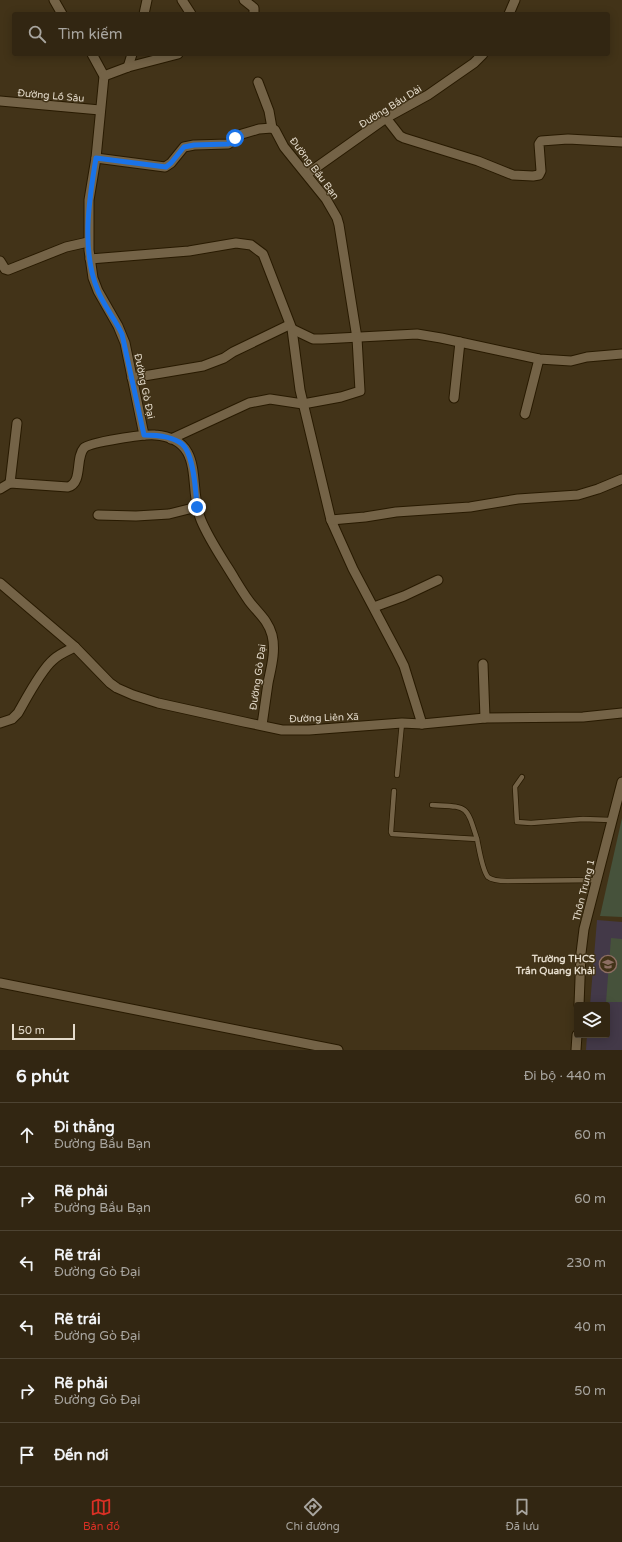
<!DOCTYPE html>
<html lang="vi">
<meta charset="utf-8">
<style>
body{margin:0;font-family:"Varela Round",sans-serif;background:#3d3220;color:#f1f3f6}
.controls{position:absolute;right:12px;bottom:12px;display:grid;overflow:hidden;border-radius:4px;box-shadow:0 2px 10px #0003}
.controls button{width:36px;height:36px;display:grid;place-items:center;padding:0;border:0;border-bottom:1px solid #4d4332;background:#322612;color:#f1f3f6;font:20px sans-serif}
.scale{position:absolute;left:12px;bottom:10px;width:63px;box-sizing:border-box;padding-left:4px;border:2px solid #e4dbcb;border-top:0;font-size:11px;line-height:14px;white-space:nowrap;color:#e4dbcb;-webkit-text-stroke:3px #423318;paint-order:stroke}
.stop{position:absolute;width:12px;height:12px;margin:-9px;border:3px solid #1a73e8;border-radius:50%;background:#fff}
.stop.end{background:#1a73e8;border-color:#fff;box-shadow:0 1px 4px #0008}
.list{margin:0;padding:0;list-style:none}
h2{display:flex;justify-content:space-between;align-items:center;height:52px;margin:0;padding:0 16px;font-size:17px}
h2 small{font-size:13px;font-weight:400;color:#a8a59f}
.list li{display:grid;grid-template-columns:26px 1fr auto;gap:12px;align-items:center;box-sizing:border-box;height:64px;padding:0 16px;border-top:1px solid #4d4332}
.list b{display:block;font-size:15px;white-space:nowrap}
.list p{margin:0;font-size:13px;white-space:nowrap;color:#a8a59f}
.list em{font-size:13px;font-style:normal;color:#a8a59f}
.icon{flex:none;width:22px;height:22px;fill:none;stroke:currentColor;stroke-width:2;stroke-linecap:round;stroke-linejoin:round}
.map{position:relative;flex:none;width:622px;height:1050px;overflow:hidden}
.search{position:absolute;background:#322612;box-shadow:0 2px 10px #0003;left:12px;right:12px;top:12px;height:44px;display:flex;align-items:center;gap:10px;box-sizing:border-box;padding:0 14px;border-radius:4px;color:#a8a59f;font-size:15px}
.sheet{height:436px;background:#322612}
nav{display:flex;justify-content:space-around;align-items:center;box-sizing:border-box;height:56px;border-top:1px solid #4d4332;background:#322612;font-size:11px;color:#a8a59f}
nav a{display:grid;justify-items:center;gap:2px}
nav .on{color:#d93025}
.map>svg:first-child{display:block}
</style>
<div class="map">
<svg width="622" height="1050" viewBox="0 0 622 1050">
<rect width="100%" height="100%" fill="#423318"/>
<path fill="#433948" d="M597 920 622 922V1050H586L587 1035H607V1005H590Z"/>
<g fill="#46523b">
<path d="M622 818V917L600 916Z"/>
<path d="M611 938 622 939V1002H606Z"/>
</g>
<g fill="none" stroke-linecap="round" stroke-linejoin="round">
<defs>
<g id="lane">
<path d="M397 775 402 723"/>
<path d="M522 777 515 787 517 822 531 823 583 819 611 820"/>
<path d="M394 791 391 832 392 834 477 839C479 848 482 870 488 877 493 881 501 881 507 881L597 880"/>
<path d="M432 805C468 807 466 804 477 839"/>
</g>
<g id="street">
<path d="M54 0 62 14"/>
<path d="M182 0 191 14"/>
<path d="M244 0 254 8V14"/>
<path d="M144 14 147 0"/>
<path d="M509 14 515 0"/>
<path d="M92 54 104 76 96 158 89 200V250L93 278 98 291 118 326 125 343 144 435"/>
<path d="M128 67 132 54"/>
<path d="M104 76 128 67 178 54"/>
<path d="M258 82 269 111 272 128"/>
<path d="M0 101 100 110"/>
<path d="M386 118 400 136 404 138 478 161 513 175 533 176 539 175 541 171 539 144 541 141 568 139 622 142"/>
<path d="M96 158 165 167 171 163 184 147 194 145 228 144 242 134 259 129 272 128 275 130 284 147 326 199 337 218 339 225 357 338 360 391 341 397 303 404 270 399 249 403 171 439"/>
<path d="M307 174 386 118 428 95 474 63 483 54"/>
<path d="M90 259 189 251 236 243 251 245 263 254 292 329 300 390 331 520 353 569 397 652 404 666 422 724"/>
<path d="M0 261 5 269 8 270 66 247 88 242"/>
<path d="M292 329 313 339H322L417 334 441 338 539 359 571 361 587 357 622 354"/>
<path d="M132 378 203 366 224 358 233 352 289 325"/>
<path d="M454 398 460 342"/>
<path d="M525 414 539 359"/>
<path d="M10 483 17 423"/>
<path d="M0 489 10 483 68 487C83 483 75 458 84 448 90 442 145 434 155 435 207 439 187 487 201 520 208 537 218 552 228 568 235 579 241 590 249 601 258 613 268 620 272 635 276 651 271 668 268 683 266 697 264 711 262 725"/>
<path d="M98 515 136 516 169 514 197 507"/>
<path d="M331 520 365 517 396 512 470 507 518 499 578 495 598 489 622 479"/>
<path d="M0 583 75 647 110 683 117 688 133 695 158 703 244 722 282 730H309L402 723 422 724 485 718 583 717 622 713"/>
<path d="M374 607 404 596 438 580"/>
<path d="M483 664 485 718"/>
<path d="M0 723 12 719 18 713C26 699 41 670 53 660 59 654 67 651 75 647"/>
<path d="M0 983 338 1050"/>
<path d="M579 1005 581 953 584 929 622 782"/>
<path d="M576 1050 577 1035"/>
</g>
</defs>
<use href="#lane" stroke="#281a01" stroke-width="6"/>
<use href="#street" stroke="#281a01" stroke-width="11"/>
<use href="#lane" stroke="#746347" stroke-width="4.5"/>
<use href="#street" stroke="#746347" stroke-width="9"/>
</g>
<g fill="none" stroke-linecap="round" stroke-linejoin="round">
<path stroke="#1a73e8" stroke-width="5" d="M197 507C196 493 194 454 182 444 172 436 156 435 144 435L122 334C115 319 104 306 98 291 81 251 89 199 96 158L166 167 171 163 184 147 194 145 228 144 235 138"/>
</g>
<defs>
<symbol id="school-ring" viewBox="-11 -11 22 22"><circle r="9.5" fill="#423318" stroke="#8d6e63" stroke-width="1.5"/><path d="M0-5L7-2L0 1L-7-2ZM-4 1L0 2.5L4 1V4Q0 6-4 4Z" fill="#8d6e63"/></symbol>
</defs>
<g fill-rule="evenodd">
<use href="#school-ring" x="598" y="954" width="20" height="20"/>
</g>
<g text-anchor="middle" stroke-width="3" stroke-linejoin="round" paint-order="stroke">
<g font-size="10" fill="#e4dbcb" stroke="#423318">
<text transform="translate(51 95) rotate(5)" y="4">Đường Lồ Sâu</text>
<text transform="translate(390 106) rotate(-32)" y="4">Đường Bầu Dài</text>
<text transform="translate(315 168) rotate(53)" y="4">Đường Bầu Bạn</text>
<text transform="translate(145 386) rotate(78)" y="4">Đường Gò Đại</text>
<text transform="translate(257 677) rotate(-82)" y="4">Đường Gò Đại</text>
<text transform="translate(324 717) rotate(-2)" y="4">Đường Liên Xã</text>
<text transform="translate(583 890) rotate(-76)" y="4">Thôn Trung 1</text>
</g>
<g font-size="10" font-weight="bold" fill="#e4dbcb" stroke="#423318" text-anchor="end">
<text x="595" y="962">Trường THCS<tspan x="595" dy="12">Trần Quang Khải</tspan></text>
</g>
</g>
</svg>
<div class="controls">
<button><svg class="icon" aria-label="layers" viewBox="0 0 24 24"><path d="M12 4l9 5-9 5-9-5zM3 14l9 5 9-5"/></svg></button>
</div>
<div class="scale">50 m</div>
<div class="stop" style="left:235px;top:138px"></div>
<div class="stop end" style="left:197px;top:507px"></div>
<div class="search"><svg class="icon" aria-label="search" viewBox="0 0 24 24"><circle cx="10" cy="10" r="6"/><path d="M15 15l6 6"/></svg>Tìm kiếm</div>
</div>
<section class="sheet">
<h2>6 phút<small>Đi bộ · 440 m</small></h2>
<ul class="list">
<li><svg class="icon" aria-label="ahead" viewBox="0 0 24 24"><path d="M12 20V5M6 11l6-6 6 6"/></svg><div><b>Đi thẳng</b><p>Đường Bầu Bạn</p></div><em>60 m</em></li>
<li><svg class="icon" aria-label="right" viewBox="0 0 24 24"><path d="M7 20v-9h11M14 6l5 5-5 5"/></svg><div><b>Rẽ phải</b><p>Đường Bầu Bạn</p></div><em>60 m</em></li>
<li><svg class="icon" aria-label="left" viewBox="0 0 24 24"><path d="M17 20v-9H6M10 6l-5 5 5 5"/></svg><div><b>Rẽ trái</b><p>Đường Gò Đại</p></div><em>230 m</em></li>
<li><svg class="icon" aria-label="left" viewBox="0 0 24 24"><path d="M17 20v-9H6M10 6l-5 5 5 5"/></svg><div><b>Rẽ trái</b><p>Đường Gò Đại</p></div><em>40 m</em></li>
<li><svg class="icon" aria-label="right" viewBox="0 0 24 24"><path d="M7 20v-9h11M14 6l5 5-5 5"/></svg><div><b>Rẽ phải</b><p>Đường Gò Đại</p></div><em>50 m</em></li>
<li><svg class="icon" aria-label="arrive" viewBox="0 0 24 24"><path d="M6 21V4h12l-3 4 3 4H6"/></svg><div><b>Đến nơi</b></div></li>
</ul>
</section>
<nav>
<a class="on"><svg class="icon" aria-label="map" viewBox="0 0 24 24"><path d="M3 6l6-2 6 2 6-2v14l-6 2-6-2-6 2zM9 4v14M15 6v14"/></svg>Bản đồ</a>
<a><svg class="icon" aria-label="directions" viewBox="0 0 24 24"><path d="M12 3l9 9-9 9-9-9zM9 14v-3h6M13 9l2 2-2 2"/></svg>Chỉ đường</a>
<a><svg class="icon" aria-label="saved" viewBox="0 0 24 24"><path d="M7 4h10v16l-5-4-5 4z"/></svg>Đã lưu</a>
</nav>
